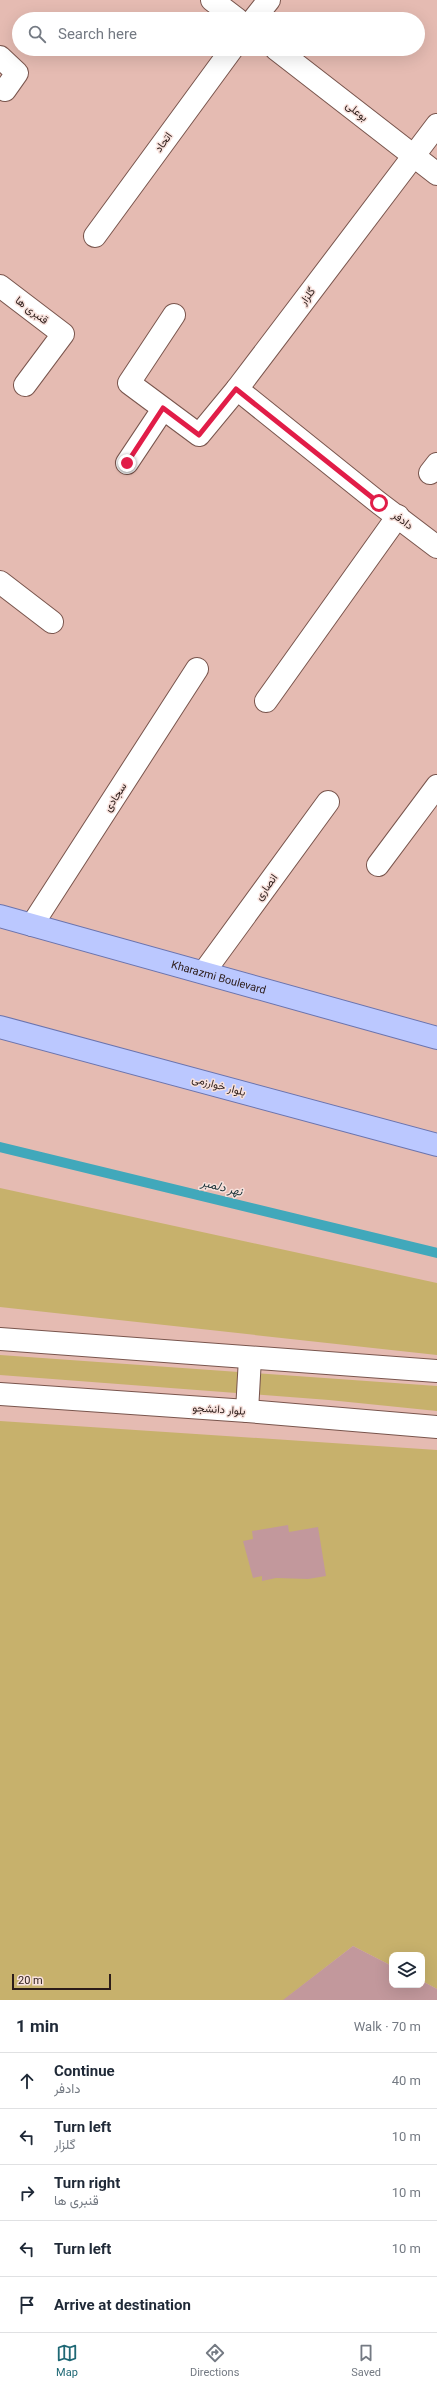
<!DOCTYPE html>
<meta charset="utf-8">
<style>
body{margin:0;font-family:Roboto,Vazirmatn,sans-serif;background:#f6f6f7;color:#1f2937}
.controls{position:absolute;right:12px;bottom:12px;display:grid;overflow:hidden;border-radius:8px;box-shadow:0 4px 16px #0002}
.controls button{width:36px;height:36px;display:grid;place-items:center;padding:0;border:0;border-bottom:1px solid #e0e1e3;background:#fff;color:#1f2937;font:20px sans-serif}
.scale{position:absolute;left:12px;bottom:10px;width:99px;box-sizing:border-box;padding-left:4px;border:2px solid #2c1c19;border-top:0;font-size:11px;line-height:14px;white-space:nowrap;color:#2c1c19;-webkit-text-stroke:3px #f7e1dc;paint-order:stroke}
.stop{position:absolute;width:12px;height:12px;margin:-9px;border:3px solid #e11d48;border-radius:50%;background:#fff}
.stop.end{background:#e11d48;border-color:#fff;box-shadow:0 1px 4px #0008}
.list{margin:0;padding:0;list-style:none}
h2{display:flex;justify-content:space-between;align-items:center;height:52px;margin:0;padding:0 16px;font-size:17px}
h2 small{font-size:13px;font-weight:400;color:#747a83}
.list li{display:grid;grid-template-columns:26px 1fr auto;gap:12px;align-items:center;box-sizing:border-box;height:56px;padding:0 16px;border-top:1px solid #e0e1e3}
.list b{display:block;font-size:15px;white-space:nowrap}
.list p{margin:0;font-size:13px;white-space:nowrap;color:#747a83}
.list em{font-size:13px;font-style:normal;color:#747a83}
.icon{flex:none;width:22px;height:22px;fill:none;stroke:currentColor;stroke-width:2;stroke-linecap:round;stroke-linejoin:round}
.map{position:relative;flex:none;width:437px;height:2000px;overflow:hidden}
.search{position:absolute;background:#fff;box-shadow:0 4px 16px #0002;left:12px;right:12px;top:12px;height:44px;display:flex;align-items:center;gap:10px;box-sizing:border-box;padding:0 14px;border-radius:22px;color:#747a83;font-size:15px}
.sheet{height:332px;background:#fff}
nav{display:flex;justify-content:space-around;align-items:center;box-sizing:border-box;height:56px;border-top:1px solid #e0e1e3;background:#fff;font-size:11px;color:#747a83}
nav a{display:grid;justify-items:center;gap:2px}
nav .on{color:#1f6875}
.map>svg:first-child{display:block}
</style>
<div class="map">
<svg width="437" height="2000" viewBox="0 0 437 2000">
<rect width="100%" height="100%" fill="#e5bbb2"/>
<g fill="#c7b16c">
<path d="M0 1188 437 1283V1355L0 1307Z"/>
<path d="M0 1355 437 1386V1411L329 1400 0 1375Z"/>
<path d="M0 1421 437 1450V1989L422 1981V1955H392V1966L353 1946 290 1995 288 2000H0Z"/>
</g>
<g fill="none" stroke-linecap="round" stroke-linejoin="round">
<path stroke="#41a8bb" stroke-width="10" d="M0 1147 437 1253"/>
</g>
<g fill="#c2989c">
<path d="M288 1525 289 1532 318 1527 326 1576 308 1579 276 1578 262 1581V1576L253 1578 243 1541 253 1539 252 1531Z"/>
<path d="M353 1946 392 1966V1985H422V1981L437 1989V2000H283Z"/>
</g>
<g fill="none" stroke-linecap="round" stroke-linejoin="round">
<defs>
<g id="minor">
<path d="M212 0 237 19"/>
<path d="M254 19 269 0"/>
<path d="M276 49 437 174"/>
<path d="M0 57 17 73 5 90"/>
<path d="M95 236 232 49"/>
<path d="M0 286 63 334 25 385"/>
<path d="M174 315 129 383 199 435 237 389 437 125"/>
<path d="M237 389 379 503 437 547"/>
<path d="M127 463 163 409"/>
<path d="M430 473 437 464"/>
<path d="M0 582 52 622"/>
<path d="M266 701 398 516"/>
<path d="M378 865 437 786"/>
<path d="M32 925 197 669"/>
<path d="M204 972 328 802"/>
<path d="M0 1339 437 1371"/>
<path d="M0 1394 247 1411 437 1427"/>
<path d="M247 1411 250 1358"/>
</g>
<g id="major">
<path id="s1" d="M0 916 437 1038"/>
<path d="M0 1027 437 1145"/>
</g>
</defs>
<use href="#minor" stroke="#79554d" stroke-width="24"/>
<use href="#major" stroke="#6b74ae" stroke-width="24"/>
<use href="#minor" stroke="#fff" stroke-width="22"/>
<use href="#major" stroke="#bbc8ff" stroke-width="22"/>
</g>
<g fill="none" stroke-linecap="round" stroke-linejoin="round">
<path stroke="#e11d48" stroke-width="5" d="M127 463 163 408 199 435 236 389 379 503"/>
</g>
<g text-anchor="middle" stroke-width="3" stroke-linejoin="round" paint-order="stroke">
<g font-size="11" fill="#2c1c19" stroke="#f7e1dc">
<text transform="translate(357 111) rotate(38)" y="4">بوعلی</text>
<text transform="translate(163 142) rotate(-54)" y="4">اتحاد</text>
<text transform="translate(307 296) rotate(-53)" y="4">گلزار</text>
<text transform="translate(32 310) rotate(37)" y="4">قنبری ها</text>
<text transform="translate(403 520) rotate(37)" y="4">دادفر</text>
<text transform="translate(115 797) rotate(-57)" y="4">سجادی</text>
<text transform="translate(266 887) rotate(-54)" y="4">انصاری</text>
<text dy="4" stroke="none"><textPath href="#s1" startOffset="227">Kharazmi Boulevard</textPath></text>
<text transform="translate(219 1085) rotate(15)" y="4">بلوار خوارزمی</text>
<text transform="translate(219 1409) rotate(4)" y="4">بلوار دانشجو</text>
</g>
<g font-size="12" font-style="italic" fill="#22393e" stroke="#f7e1dc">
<text transform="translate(222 1187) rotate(14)" y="4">نهر دلمبر</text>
</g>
</g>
</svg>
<div class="controls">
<button><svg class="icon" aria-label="layers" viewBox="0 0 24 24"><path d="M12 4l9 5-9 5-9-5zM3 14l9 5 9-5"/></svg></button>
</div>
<div class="scale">20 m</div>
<div class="stop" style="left:379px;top:503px"></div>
<div class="stop end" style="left:127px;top:463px"></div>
<div class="search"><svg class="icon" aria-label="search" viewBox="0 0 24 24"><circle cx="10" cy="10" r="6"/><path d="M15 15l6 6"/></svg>Search here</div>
</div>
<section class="sheet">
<h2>1 min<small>Walk · 70 m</small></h2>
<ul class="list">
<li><svg class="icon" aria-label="ahead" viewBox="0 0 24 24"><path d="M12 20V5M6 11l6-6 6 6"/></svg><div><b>Continue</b><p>دادفر</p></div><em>40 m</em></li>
<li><svg class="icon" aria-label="left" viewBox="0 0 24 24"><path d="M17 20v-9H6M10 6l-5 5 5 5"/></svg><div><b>Turn left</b><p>گلزار</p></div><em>10 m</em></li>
<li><svg class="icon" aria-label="right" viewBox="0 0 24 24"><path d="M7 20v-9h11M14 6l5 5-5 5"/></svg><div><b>Turn right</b><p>قنبری ها</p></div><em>10 m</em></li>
<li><svg class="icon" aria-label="left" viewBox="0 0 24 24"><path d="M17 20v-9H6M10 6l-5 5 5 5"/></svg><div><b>Turn left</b></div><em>10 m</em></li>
<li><svg class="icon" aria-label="arrive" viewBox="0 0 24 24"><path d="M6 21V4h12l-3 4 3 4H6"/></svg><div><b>Arrive at destination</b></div></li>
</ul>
</section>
<nav>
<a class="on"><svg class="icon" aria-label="map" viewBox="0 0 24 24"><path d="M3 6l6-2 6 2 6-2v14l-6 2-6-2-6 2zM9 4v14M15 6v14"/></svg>Map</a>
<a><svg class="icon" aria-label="directions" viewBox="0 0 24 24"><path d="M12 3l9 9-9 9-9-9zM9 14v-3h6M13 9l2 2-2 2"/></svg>Directions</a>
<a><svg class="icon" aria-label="saved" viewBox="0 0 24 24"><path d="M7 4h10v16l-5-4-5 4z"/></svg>Saved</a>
</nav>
